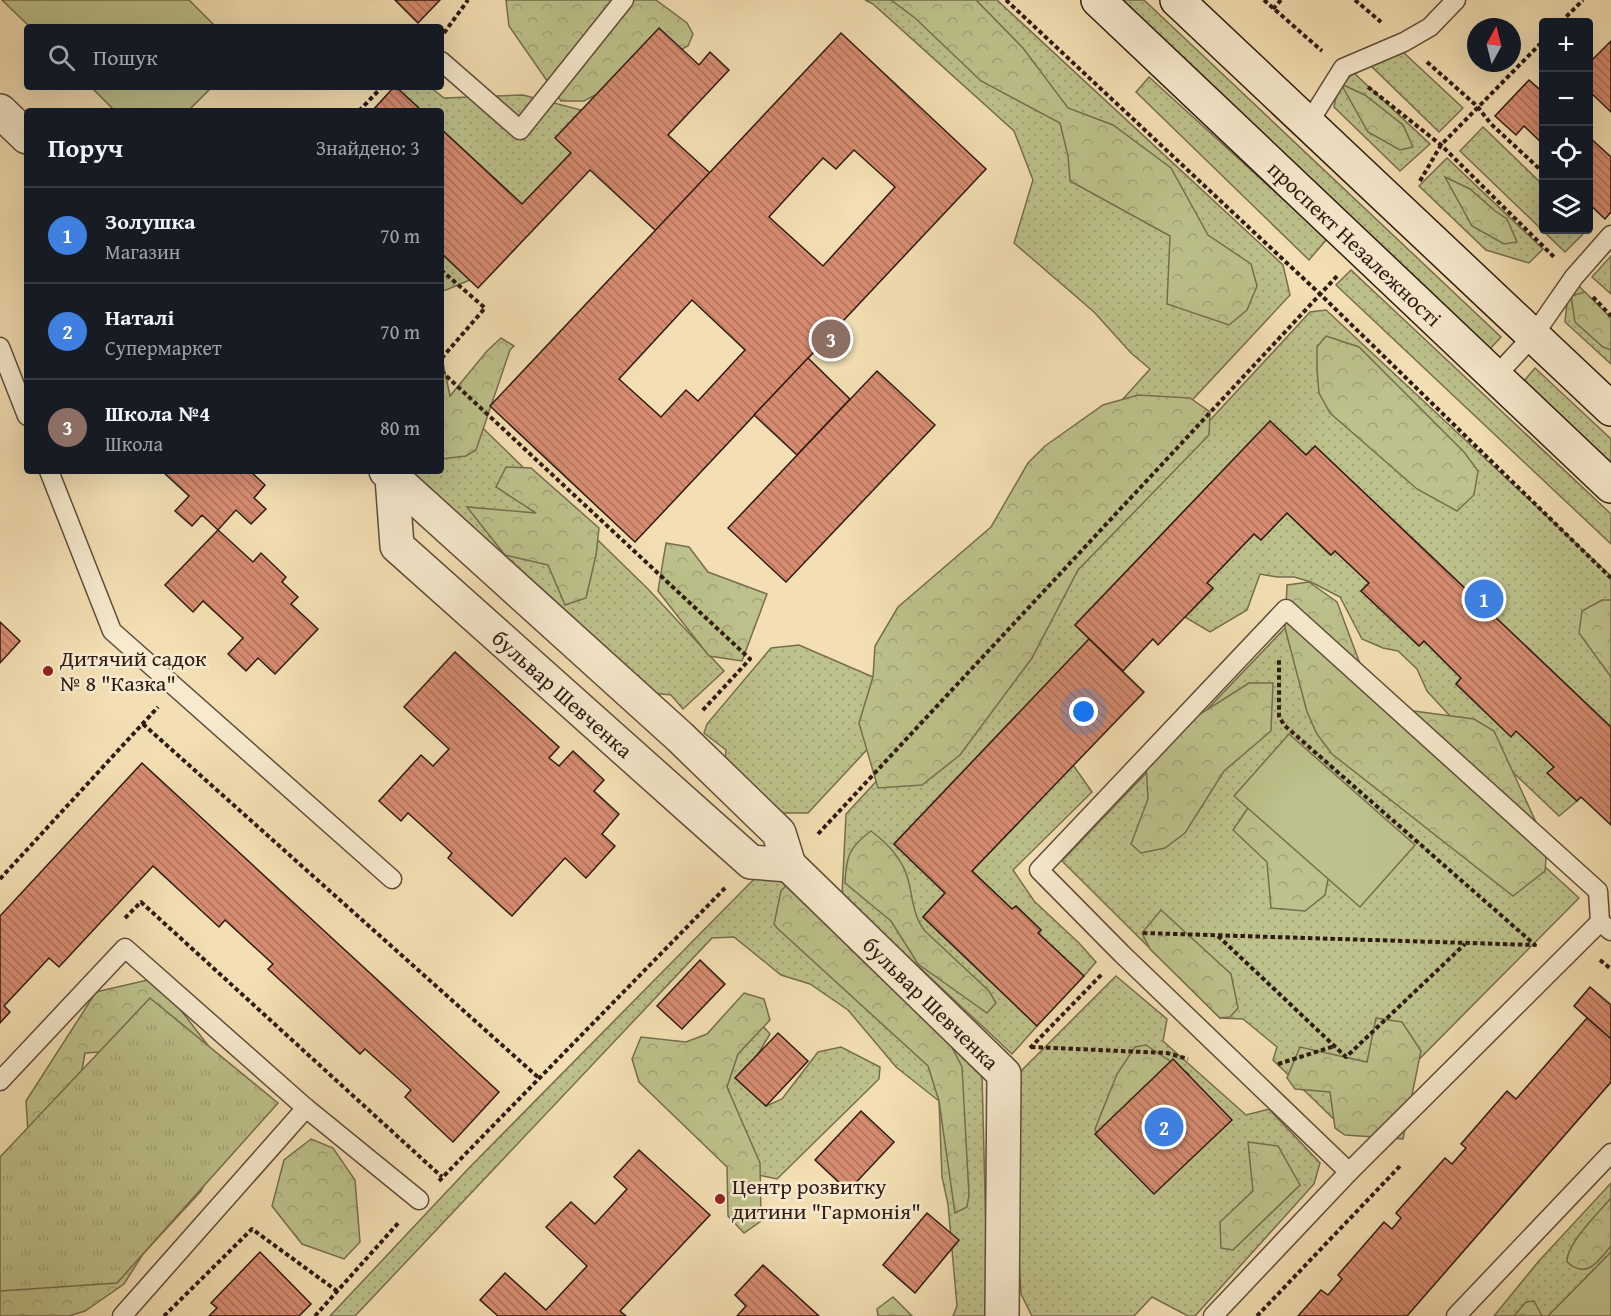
<!DOCTYPE html>
<html lang="uk">
<meta charset="utf-8">
<style>
body{margin:0;font-family:"Gentium Book Plus",serif;background:#242831;color:#f1f3f6}
.controls{position:absolute;right:18px;top:18px;display:grid;overflow:hidden;border-radius:6px;box-shadow:0 6px 24px #0002}
.controls button{width:54px;height:54px;display:grid;place-items:center;padding:0;border:0;border-bottom:2px solid #363941;background:#171b24;color:#f1f3f6;font:30px sans-serif}
.compass{position:absolute;left:1467px;top:18px;width:54px;height:54px;border-radius:50%;background:#171b24;box-shadow:0 6px 24px #0002;rotate:7deg}
.you{position:absolute;left:1084px;top:712px;width:21px;height:21px;margin:-15px;border:4px solid #fff;border-radius:50%;background:#1a73e8;box-shadow:0 0 0 9px #1a73e833}
.badge{display:grid;place-items:center;width:39px;height:39px;border-radius:50%;background:#0b8043;color:#fff;font-size:20px;font-weight:700}
.pin{position:absolute;translate:-50% -50%;border:3px solid #fff;box-shadow:0 2px 6px #0006}
.list{margin:0;padding:0;list-style:none}
h2{display:flex;justify-content:space-between;align-items:center;height:78px;margin:0;padding:0 24px;font-size:26px}
h2 small{font-size:20px;font-weight:400;color:#9ea1a6}
.list li{display:grid;grid-template-columns:39px 1fr auto;gap:18px;align-items:center;box-sizing:border-box;height:96px;padding:0 24px;border-top:2px solid #363941}
.list b{display:block;font-size:22px;white-space:nowrap}
.list p{margin:0;font-size:20px;white-space:nowrap;color:#9ea1a6}
.list em{font-size:20px;font-style:normal;color:#9ea1a6}
.icon{flex:none;width:33px;height:33px;fill:none;stroke:currentColor;stroke-width:2;stroke-linecap:round;stroke-linejoin:round}
.map{position:relative;flex:none;width:1611px;height:1316px;overflow:hidden}
.search{position:absolute;background:#171b24;box-shadow:0 6px 24px #0002;left:24px;top:24px;width:420px;height:66px;display:flex;align-items:center;gap:15px;box-sizing:border-box;padding:0 21px;border-radius:6px;color:#9ea1a6;font-size:22px}
.panel{position:absolute;background:#171b24;box-shadow:0 6px 24px #0002;left:24px;top:108px;width:420px;height:366px;border-radius:6px}
.map>svg:first-child{display:block}
</style>
<div class="map">
<svg width="1611" height="1316" viewBox="0 0 1611 1316">
<defs>
<pattern id="grass-dots" width="8" height="8" patternUnits="userSpaceOnUse" patternTransform="scale(1.5)"><rect width="8" height="8" fill="#bdc18b"/><path d="M2 2h.1M6 6h.1" fill="none" stroke="#a3a577" stroke-width="1.8" stroke-linecap="round"/></pattern>
<pattern id="forest-crowns" width="20" height="18" patternUnits="userSpaceOnUse" patternTransform="scale(1.5)"><rect width="20" height="18" fill="#bdc18b"/><path d="M2 6a3 3 0 1 1 6 0M12 15a3 3 0 1 1 6 0" fill="none" stroke="#a3a577"/></pattern>
<pattern id="park-tufts" width="24" height="20" patternUnits="userSpaceOnUse" patternTransform="scale(1.5)"><rect width="24" height="20" fill="#bdc18b"/><path d="M3 7l-1-3M5 7V3M7 7l1-3M15 17l-1-3M17 17v-4M19 17l1-3" fill="none" stroke="#a3a577"/></pattern>
<pattern id="building-back-hatch" width="6" height="6" patternUnits="userSpaceOnUse" patternTransform="scale(1.5)"><rect width="6" height="6" fill="#d78c71"/><path d="M-1 5l2 2M0 0l6 6M5-1l2 2" fill="none" stroke="#af725b"/></pattern>
</defs>
<rect width="100%" height="100%" fill="#f3dfb3"/>
<filter id="stains"><feTurbulence type="fractalNoise" baseFrequency=".00333" numOctaves="4"/><feColorMatrix values="0 0 0 0 .2 0 0 0 0 .09 0 0 0 0 .02 0 0 0 .5 -.17"/></filter>
<radialGradient id="worn" r=".72"><stop offset=".6" stop-color="#630" stop-opacity="0"/><stop offset="1" stop-color="#630" stop-opacity=".3"/></radialGradient>
<g fill="url(#grass-dots)" stroke="#766e4e" stroke-width="1.5">
<path d="M865 0H997L1283 265 1290 295 808 813H779L725 762 726 750 704 733 707 724 771 648 799 645 873 677 1150 369 1131 353 1094 312 1014 243 1033 180 1014 131 873 4Z"/>
<path d="M1118 0H1144L1501 337 1489 350Z"/>
<path d="M1403 52 1463 108 1439 132 1367 62Z"/>
<path d="M1354 73 1430 144 1400 171 1334 107 1338 87Z"/>
<path d="M1149 77 1327 239 1309 260 1136 92Z"/>
<path d="M396 87H430L444 98 523 95 581 110 571 153 522 204 441 129V111H422Z"/>
<path d="M1483 127 1543 185 1544 230H1587L1565 252 1460 151Z"/>
<path d="M1447 158 1543 249 1529 263 1486 250 1419 186Z"/>
<path d="M441 253 470 280 446 290H441Z"/>
<path d="M1611 256V294L1592 277Z"/>
<path d="M1351 270 1611 514V544L1336 285Z"/>
<path d="M1577 284 1611 320V364L1565 322 1567 303Z"/>
<path d="M1326 310 1611 576V727L1315 446 1306 455 1270 421 1075 625 1089 639 894 844 945 893 923 917 1037 1026 1012 1054 842 895 846 814 1310 312Z"/>
<path d="M1535 368 1611 439V463L1524 381Z"/>
<path d="M441 391 455 401 648 589 724 671 683 709 671 695 652 693 412 471H441Z"/>
<path d="M1287 513 1330 555 1335 551 1369 583 1361 591 1419 646 1424 641 1461 678 1456 684 1511 736 1516 731 1554 767 1548 773 1577 801 1559 816 1479 740 1450 716 1427 691 1417 669 1398 651 1383 648 1362 639 1340 597 1311 582 1294 577H1277L1260 574 1247 610 1210 632 1185 617 1213 589 1207 583 1254 534 1261 540Z"/>
<path d="M1285 628 1579 898 1347 1132 1273 1060 1277 1047 1243 1019 1220 1018 1062 861Z"/>
<path d="M1073 765 1092 792 1013 870 1034 901 1079 943 1096 962 1084 976 1038 933 1041 930 1016 906 1012 909 972 871Z"/>
<path d="M761 872 781 874 982 1074 988 1316H953L957 1306 948 1204 942 1177 939 1101 896 1067 848 1010 810 984 781 975 734 937 712 938 355 1316H330L467 1170Z"/>
<path d="M1116 976 1167 1019 1163 1041 1246 1115 1269 1109 1320 1163 1314 1184 1195 1316H1188L1152 1297 1134 1316H1032L1021 1294 1009 1083Z"/>
<path d="M754 1016 770 1034 741 1082 766 1106 782 1099 818 1052 841 1047 880 1067 879 1079 777 1179 745 1172 684 1065Z"/>
<path d="M1611 1183V1316H1494L1538 1262Z"/>
</g>
<g fill="url(#forest-crowns)" stroke="#766e4e" stroke-width="1.5">
<path d="M506 0H656L687 23 693 34 688 46 584 101H561L509 26Z"/>
<path d="M891 0H976L1023 48 1068 108 1113 125 1171 168 1208 235 1251 264 1257 286 1247 310 1229 325 1167 304 1170 236 1070 181 1068 156 1060 123 981 81 915 18Z"/>
<path d="M1341 84 1365 95 1403 125 1413 147 1400 150 1368 132Z"/>
<path d="M1445 177 1470 189 1495 211 1507 219 1517 242 1504 244 1472 226Z"/>
<path d="M1585 292 1611 318V350L1603 347 1575 322 1571 296Z"/>
<path d="M1326 336 1359 347 1464 452 1478 471 1474 495 1457 511 1417 489 1330 413 1319 393 1317 370V347Z"/>
<path d="M501 338 514 346 510 350 476 450 466 456 441 459V353L450 396 487 351Z"/>
<path d="M1138 395 1190 398 1210 412 1209 435 1078 570 1032 658 960 755 922 785 878 788 859 723 873 677 875 646 898 607 991 527 1028 463 1045 446 1103 405Z"/>
<path d="M506 467 531 468 599 528 596 555 586 598 565 605 548 565 505 555 467 507 536 513 496 487Z"/>
<path d="M666 543 689 547 708 572 767 594 742 661 709 656 658 591Z"/>
<path d="M1309 582 1337 602 1362 669 1391 708 1474 719 1494 731 1547 846 1545 871 1513 896 1332 754 1317 734 1307 712 1285 628 1287 585Z"/>
<path d="M1602 600H1611V677L1579 633 1582 611Z"/>
<path d="M1249 683H1273L1271 731 1224 771 1185 833 1165 848 1141 853 1131 844 1148 799 1146 764 1167 735Z"/>
<path d="M1258 793 1334 849 1325 895 1305 911 1271 908 1267 862 1233 830Z"/>
<path d="M871 831C887 843 901 857 907 876 913 895 912 915 925 931L989 991 996 1003 987 1013 918 964 891 921 845 883C846 857 849 847 871 831Z"/>
<path d="M789 882 946 1036 962 1067 969 1195 967 1207 955 1213 939 1101 928 1066 777 928 774 924 781 891Z"/>
<path d="M1161 910 1231 974 1238 1008 1230 1017 1220 1018 1150 949 1142 933Z"/>
<path d="M156 978 251 1101 132 1050 85 1053 76 1103 28 1133 26 1101 96 992Z"/>
<path d="M744 993 764 999 770 1020 738 1054 727 1087 760 1163 761 1221 744 1233 728 1216 727 1167 639 1082 632 1059 641 1037 686 1042 707 1034Z"/>
<path d="M1376 1018 1402 1022 1421 1051 1403 1139 1345 1135 1335 1128 1330 1092 1295 1089 1287 1078 1300 1047 1367 1062Z"/>
<path d="M1146 1045 1189 1074 1192 1096 1100 1138 1095 1129 1117 1074 1135 1047Z"/>
<path d="M311 1139 333 1148 355 1180 360 1242 344 1259 302 1244 272 1206 284 1160Z"/>
<path d="M1248 1142 1278 1146 1300 1185 1233 1250 1221 1248 1220 1222 1253 1191Z"/>
<path d="M216 1159 201 1191 143 1254 124 1284 85 1311 69 1316H0V1240Z"/>
<path d="M1611 1198V1246C1598 1261 1587 1280 1567 1262 1566 1244 1599 1212 1611 1198Z"/>
<path d="M893 1297 912 1316H878L877 1309Z"/>
<path d="M1534 1301 1542 1316H1514L1526 1302Z"/>
</g>
<path fill="url(#park-tufts)" stroke="#766e4e" stroke-width="1.5" d="M150 998 278 1103 117 1283 0 1291V1157Z"/>
<g fill="#bdc18b" stroke="#766e4e" stroke-width="1.5">
<path d="M2 0H189L216 27H30Z"/>
<path d="M91 87H212L188 111H115Z"/>
<path d="M1289 734 1415 845 1360 907 1234 796Z"/>
<path d="M1611 1252V1316H1548Z"/>
</g>
<g fill="url(#building-back-hatch)" stroke="#2f1b12" stroke-width="1.5" fill-rule="evenodd">
<path d="M395 0H440L418 23Z"/>
<path d="M659 28 699 65 710 52 729 70 668 135 710 173 656 231 590 170 478 288 441 253V129L522 204 571 153 555 138Z"/>
<path d="M841 33 986 169 635 542 490 406ZM854 150 895 187 823 266 769 217 823 158 836 169ZM692 300 745 350 698 401 686 390 661 417 619 379Z"/>
<path d="M1611 41V112L1588 90V64Z"/>
<path d="M1529 80 1544 93V145L1524 126 1516 135 1495 116Z"/>
<path d="M394 87H396L422 111H372Z"/>
<path d="M1588 136 1611 157V212L1605 219 1588 203V196L1592 192 1588 189Z"/>
<path d="M808 358 850 399 797 455 754 415Z"/>
<path d="M877 371 935 425 786 582 728 528Z"/>
<path d="M1270 421 1306 455 1315 446 1611 727V825L1581 797 1577 801 1547 773 1554 767 1516 731 1511 737 1456 684 1461 678 1424 641 1419 646 1361 591 1369 583 1335 551 1331 555 1287 513 1261 540 1254 534 1207 583 1213 588 1158 645 1153 639 1123 671 1075 625Z"/>
<path d="M162 471H250L265 485 254 498 266 509 251 524 236 510 218 530 202 515 192 526 175 511 189 496Z"/>
<path d="M218 530 253 562 261 553 286 577 282 582 298 597 291 604 318 629 275 674 258 658 246 671 228 654 243 638 203 601 193 612 165 585Z"/>
<path d="M0 622 20 641 0 663Z"/>
<path d="M1089 639 1144 692 972 871 1012 909 1016 906 1041 930 1038 933 1084 976 1037 1026 923 917 945 893 894 844Z"/>
<path d="M455 652 559 747 549 758 559 766 573 751 604 780 594 791 619 814 602 834 615 846 586 878 565 858 512 916 448 858 452 853 408 813 401 821 379 801 421 755 433 766 449 749 404 707Z"/>
<path d="M142 763 499 1092 453 1142 405 1097 411 1090 365 1049 360 1054 268 969 273 964 225 920 219 927 153 866 59 967 49 958 4 1006 10 1012 0 1023V916Z"/>
<path d="M700 960 725 984 682 1029 657 1006Z"/>
<path d="M1590 987 1611 1005V1039L1574 1006Z"/>
<path d="M1587 1018 1611 1039V1082L1407 1316H1298L1321 1290 1328 1295 1342 1279 1338 1275 1384 1222 1392 1229 1401 1218 1396 1213 1445 1158 1452 1164 1466 1148 1461 1144 1507 1091 1516 1099Z"/>
<path d="M778 1033 808 1061 766 1106 735 1078Z"/>
<path d="M1173 1059 1232 1120 1154 1194 1095 1134Z"/>
<path d="M861 1111 894 1142 848 1191 815 1160Z"/>
<path d="M639 1150 710 1215 620 1311 626 1316H498L480 1300 505 1273 546 1310 587 1266 546 1227 571 1202 595 1224 627 1189 614 1177Z"/>
<path d="M927 1213 959 1240 915 1293 883 1265Z"/>
<path d="M260 1252 311 1304 299 1316H209L217 1308 211 1303Z"/>
<path d="M763 1265 819 1316H737L746 1306 735 1295Z"/>
</g>
<g fill="none" stroke-linecap="round" stroke-linejoin="round">
<defs>
<g id="lane">
<path d="M441 61 520 130 624 0"/>
<path d="M1308 124 1343 68 1404 42 1430 27 1456 0"/>
<path d="M0 347 27 416"/>
<path d="M1495 377 1533 336 1574 277 1611 235"/>
<path d="M49 471 112 631 392 879"/>
<path d="M1600 922 1349 1172 1122 954 1039 870 1286 609 1598 891 1600 922 1611 931"/>
<path d="M0 1081 125 948 306 1108"/>
<path d="M122 1316 306 1108 419 1200"/>
<path d="M1213 1316 1349 1172"/>
<path d="M1456 1316 1611 1153"/>
</g>
<g id="street">
<path d="M0 111 27 137"/>
<path id="s1" d="M386 471 680 737 779 833 789 865 1004 1074 1002 1316"/>
<path id="s2" d="M392 477 397 546 751 862 789 865"/>
</g>
<g id="secondary">
<path id="s3" d="M1098 0 1611 486"/>
<path d="M1177 0 1611 409"/>
</g>
</defs>
<use href="#lane" stroke="#604c3a" stroke-width="21"/>
<use href="#street" stroke="#604c3a" stroke-width="36"/>
<use href="#secondary" stroke="#2f1b12" stroke-width="36"/>
<g stroke="#2f1b12" stroke-width="4" stroke-dasharray="4.5 3" stroke-linecap="butt">
<path d="M1006 0 1320 294 1611 578"/>
<path d="M1264 0 1322 51"/>
<path d="M1355 0 1381 22"/>
<path d="M1273 9 1281 0"/>
<path d="M1561 22 1583 0"/>
<path d="M444 33 468 0"/>
<path d="M1427 62 1477 106 1491 124 1544 173"/>
<path d="M1368 87 1441 145 1555 258"/>
<path d="M359 111 382 87"/>
<path d="M1420 181 1441 145 1544 40"/>
<path d="M441 270 485 308 441 359"/>
<path d="M1593 297 1611 316"/>
<path d="M441 371 750 659 702 711"/>
<path d="M143 724 539 1078"/>
<path d="M818 834 1338 275"/>
<path d="M0 879 158 707"/>
<path d="M125 918 141 902 442 1177"/>
<path d="M1143 933 1535 945 1284 725 1279 716V658"/>
<path d="M1218 936 1346 1057 1465 944"/>
<path d="M1600 960 1611 969"/>
<path d="M1031 1047 1167 1053 1188 1059"/>
<path d="M1030 1048 1102 974"/>
<path d="M1278 1064 1335 1046"/>
<path d="M439 1181 725 888"/>
<path d="M164 1316 252 1229 337 1291"/>
<path d="M315 1316 400 1221"/>
<path d="M1257 1316 1400 1166"/>
</g>
<use href="#lane" stroke="#f7eace" stroke-width="18"/>
<use href="#street" stroke="#f7eace" stroke-width="33"/>
<use href="#secondary" stroke="#f7eace" stroke-width="33"/>
</g>
<g fill="#8f2418" stroke="#f7eace" stroke-width="2">
<circle cx="48" cy="671" r="6"/>
<circle cx="720" cy="1199" r="6"/>
</g>
<g text-anchor="middle" stroke-width="5" stroke-linejoin="round" paint-order="stroke">
<g font-size="22" fill="#2f1b12" stroke="#f7eace">
<text dy="8" stroke="none"><textPath href="#s3" startOffset="354">проспект Незалежності</textPath></text>
<text dy="8" stroke="none"><textPath href="#s2" startOffset="291">бульвар Шевченка</textPath></text>
<text dy="8" stroke="none"><textPath href="#s1" startOffset="766">бульвар Шевченка</textPath></text>
</g>
<g font-size="22" fill="#2f1b12" stroke="#f7eace" text-anchor="start">
<text x="60" y="666">Дитячий садок<tspan x="60" dy="25">№ 8 "Казка"</tspan></text>
<text x="732" y="1194">Центр розвитку<tspan x="732" dy="25">дитини "Гармонія"</tspan></text>
</g>
</g>
<rect width="100%" height="100%" filter="url(#stains)"/>
<rect width="100%" height="100%" fill="url(#worn)"/>
</svg>
<div class="controls">
<button>+</button>
<button>−</button>
<button><svg class="icon" aria-label="locate" viewBox="0 0 24 24"><circle cx="12" cy="12" r="6"/><path d="M12 2v4M12 18v4M2 12h4M18 12h4"/></svg></button>
<button><svg class="icon" aria-label="layers" viewBox="0 0 24 24"><path d="M12 4l9 5-9 5-9-5zM3 14l9 5 9-5"/></svg></button>
</div>
<svg class="compass" viewBox="-18 -18 36 36"><path d="M0-13l5 13h-10z" fill="#e53935"/><path d="M0 13l5-13h-10z" fill="#9ea1a6"/></svg>
<div class="you"></div>
<div class="pin badge" style="left:1484px;top:599px;background:#3f7fe0">1</div>
<div class="pin badge" style="left:1164px;top:1127px;background:#3f7fe0">2</div>
<div class="pin badge" style="left:831px;top:339px;background:#8d6e63">3</div>
<div class="search"><svg class="icon" aria-label="search" viewBox="0 0 24 24"><circle cx="10" cy="10" r="6"/><path d="M15 15l6 6"/></svg>Пошук</div>
<section class="panel">
<h2>Поруч<small>Знайдено: 3</small></h2>
<ul class="list">
<li><span class="badge" style="background:#3f7fe0">1</span><div><b>Золушка</b><p>Магазин</p></div><em>70 m</em></li>
<li><span class="badge" style="background:#3f7fe0">2</span><div><b>Наталі</b><p>Супермаркет</p></div><em>70 m</em></li>
<li><span class="badge" style="background:#8d6e63">3</span><div><b>Школа №4</b><p>Школа</p></div><em>80 m</em></li>
</ul>
</section>
</div>
